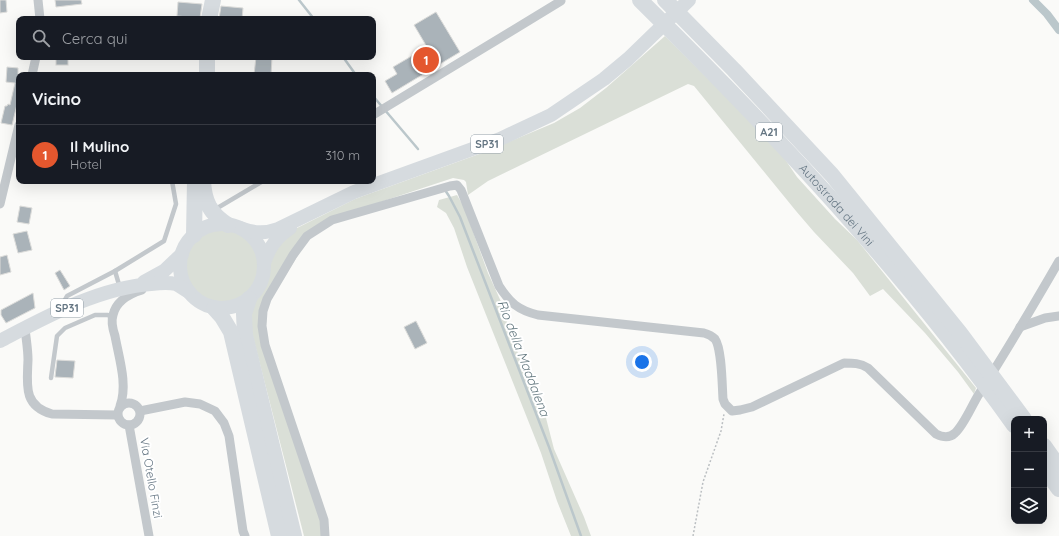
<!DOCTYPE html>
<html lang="it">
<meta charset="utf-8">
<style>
body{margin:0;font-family:Quicksand,sans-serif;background:#20242c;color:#f1f3f6}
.controls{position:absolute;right:12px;bottom:12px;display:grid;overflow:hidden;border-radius:8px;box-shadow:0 4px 16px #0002}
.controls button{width:36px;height:36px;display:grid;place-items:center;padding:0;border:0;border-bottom:1px solid #363941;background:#171b24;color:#f1f3f6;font:20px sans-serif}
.you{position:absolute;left:642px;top:362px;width:14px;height:14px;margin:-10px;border:3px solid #fff;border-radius:50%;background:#1a73e8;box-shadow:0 0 0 6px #1a73e833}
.badge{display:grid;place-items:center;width:26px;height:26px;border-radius:50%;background:#e4572e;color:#fff;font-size:13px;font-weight:700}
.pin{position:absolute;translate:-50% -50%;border:2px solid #fff;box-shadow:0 1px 4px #0006}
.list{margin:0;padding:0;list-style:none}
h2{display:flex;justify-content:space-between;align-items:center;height:52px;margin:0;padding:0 16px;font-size:17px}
h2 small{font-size:13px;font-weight:400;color:#9ea1a6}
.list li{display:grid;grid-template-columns:26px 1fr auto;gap:12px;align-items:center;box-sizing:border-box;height:60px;padding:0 16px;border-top:1px solid #363941}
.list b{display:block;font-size:15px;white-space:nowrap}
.list p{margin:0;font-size:13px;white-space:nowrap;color:#9ea1a6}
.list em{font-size:13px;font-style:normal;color:#9ea1a6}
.icon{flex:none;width:22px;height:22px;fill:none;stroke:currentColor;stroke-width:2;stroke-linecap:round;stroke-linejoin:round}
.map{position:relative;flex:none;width:1059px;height:536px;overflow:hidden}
.search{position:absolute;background:#171b24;box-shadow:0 4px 16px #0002;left:16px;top:16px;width:360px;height:44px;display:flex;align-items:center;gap:10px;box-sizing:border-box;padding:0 14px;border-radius:8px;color:#9ea1a6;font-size:15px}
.panel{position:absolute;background:#171b24;box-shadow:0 4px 16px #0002;left:16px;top:72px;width:360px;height:112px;border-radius:8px}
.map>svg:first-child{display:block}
</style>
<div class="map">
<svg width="1059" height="536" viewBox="0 0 1059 536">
<rect width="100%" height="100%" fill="#fafaf8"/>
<g fill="#dadfd7">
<path d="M665 36 776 146 797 177 835 219 857 240 976 388 974 394 958 372 925 333 883 289 870 296 853 273 814 232 796 211 694 86 688 84 488 181 468 195 466 182 464 180 453 178 335 217 316 226 260 317 320 520 322 536H304L250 325 251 307 267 283 271 256 289 232 355 199 482 153 554 123 580 108 606 88Z"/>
<path d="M457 195 464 207 488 273 503 306 507 322 521 362 540 401 546 418 554 449 584 517 591 536H571L557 501 541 453 467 267 454 228 446 213 437 207 439 200Z"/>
<circle cx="222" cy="266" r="36"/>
</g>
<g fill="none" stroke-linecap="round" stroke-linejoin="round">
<g stroke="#bbc7cb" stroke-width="2.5">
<path d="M299 0 314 19"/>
<path d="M343 57 356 75"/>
<path d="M373 96 418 149"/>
<path d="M445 190 449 196 460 217 549 447 581 536"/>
</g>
<path stroke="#bbc7cb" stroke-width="8" d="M1033 0 1047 14 1059 30"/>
</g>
<g fill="#aab3b9" stroke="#dcdcda">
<path d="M0 0H6L7 12 0 13Z"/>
<path d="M55 0H81L82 4 56 7Z"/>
<path d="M178 2 202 4 200 18 177 16Z"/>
<path d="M221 6 243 8 242 19H219Z"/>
<path d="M436 12 460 52 392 93 385 81 397 74 393 67 427 47 414 25Z"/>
<rect x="56" y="57" width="12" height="8"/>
<path d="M256 57H272L271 75H254Z"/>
<path d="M7 67 18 68V75H19V96L12 125 1 123 5 106H7L8 104 10 105 15 83 6 82Z"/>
<path d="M20 206 32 208 29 224 17 222Z"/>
<path d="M27 231 32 250 18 253 13 234Z"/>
<path d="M7 255 11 272 0 275V257Z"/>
<path d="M60 270 70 286 64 290 55 273Z"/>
<path d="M33 293 35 308 6 323 1 315V310Z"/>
<path d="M416 321 427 343 415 349 404 327Z"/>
<path d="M57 360 75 361 73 378 55 377Z"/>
</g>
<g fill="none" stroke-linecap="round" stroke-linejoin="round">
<path stroke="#bbbfc2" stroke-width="1.5" stroke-dasharray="2 2" stroke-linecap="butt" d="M693 536 703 482 721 431 724 414"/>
<g stroke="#c3c8cc" stroke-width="4.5">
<path d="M214 210 263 181"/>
<path d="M115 271 120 288"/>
<path d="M62 305 67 296 115 271 164 241 176 204 172 181"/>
<path d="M51 378 57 336 65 328 95 315H108L112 318"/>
</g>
<g stroke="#c3c8cc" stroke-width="9">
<path d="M38 0 40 19"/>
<path d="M32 75 36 57"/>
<path d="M373 115 561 1"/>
<path d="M0 204 19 125"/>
<path d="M1020 327 1045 318 1059 316"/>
<path d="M25 328C26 339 28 349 28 360 27 385 23 406 52 414L117 415"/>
<circle cx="129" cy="414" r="11"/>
<path d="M120 406C128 385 119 358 115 336 113 330 111 321 113 315 116 301 129 294 142 290"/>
<path d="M140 411 185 402 200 404 215 411 224 423 229 436 243 531 245 536"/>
<path d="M129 425 149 536"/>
<path d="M325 536 324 520 265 345 262 326 263 311 267 299 293 255 307 236 332 220 450 186 457 185 461 190 499 286C510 303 518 310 538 315L704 333C708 334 712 336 715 339 722 349 722 385 723 399L725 404 732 411 740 410 752 407 844 363C853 363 860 363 868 368L936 434C942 437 949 439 955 433 964 425 972 405 979 394 1007 350 1033 306 1059 261"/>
</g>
<g stroke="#d6dbdf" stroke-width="14">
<circle cx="222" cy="266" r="42"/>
<path d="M240 228C254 233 264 234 278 229L354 192 500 139 551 115 604 79 628 59 689 0"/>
<path d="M264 263C269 248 276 237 290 228"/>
<path d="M144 282 164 271 182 254"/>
<path d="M0 341C46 317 98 288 151 284 159 283 168 282 176 284 180 286 185 290 189 292"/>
</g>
<g stroke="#d6dbdf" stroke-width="16">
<path id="s1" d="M640 0C775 133 904 271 1014 425"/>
<path d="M665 0 734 70 832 175 960 333 1024 419"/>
<path d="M209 19 213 0"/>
<path d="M207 75V57"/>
<path d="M203 181C204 201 210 214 228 225"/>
<path d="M194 235 195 181"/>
<path d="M249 299 244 314 245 335 294 536"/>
<path d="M214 308 222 317 231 332 279 536"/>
<path d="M1044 446 1059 467"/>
<path d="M1044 468 1059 489"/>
</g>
</g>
<g text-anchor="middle" stroke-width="4" stroke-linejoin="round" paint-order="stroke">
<g fill="#fff" stroke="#939fa8" stroke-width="1">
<rect x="756" y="123" width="26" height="18" rx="3"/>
<rect x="471" y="135" width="32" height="18" rx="3"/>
<rect x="51" y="299" width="32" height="18" rx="3"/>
</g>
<g font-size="11" font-weight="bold" fill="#657683">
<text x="769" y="136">A21</text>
<text x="487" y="148">SP31</text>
<text x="67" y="312">SP31</text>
</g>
<g font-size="12" fill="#657683" stroke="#fff">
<text dy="4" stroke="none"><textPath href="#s1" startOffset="284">Autostrada dei Vini</textPath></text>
<text transform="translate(151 478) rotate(80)" y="4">Via Otello Finzi</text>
</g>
<g font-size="13" font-style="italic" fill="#60757c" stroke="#fff">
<text transform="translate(524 358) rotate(69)" y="5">Rio della Maddalena</text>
</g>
</g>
</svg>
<div class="controls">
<button>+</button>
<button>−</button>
<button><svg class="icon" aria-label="layers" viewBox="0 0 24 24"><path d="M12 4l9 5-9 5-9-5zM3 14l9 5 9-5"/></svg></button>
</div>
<div class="you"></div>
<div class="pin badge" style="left:426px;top:60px">1</div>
<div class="search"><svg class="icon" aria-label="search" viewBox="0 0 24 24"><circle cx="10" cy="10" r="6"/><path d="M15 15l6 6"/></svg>Cerca qui</div>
<section class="panel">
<h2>Vicino<small></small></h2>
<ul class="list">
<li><span class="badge">1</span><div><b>Il Mulino</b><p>Hotel</p></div><em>310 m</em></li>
</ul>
</section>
</div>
